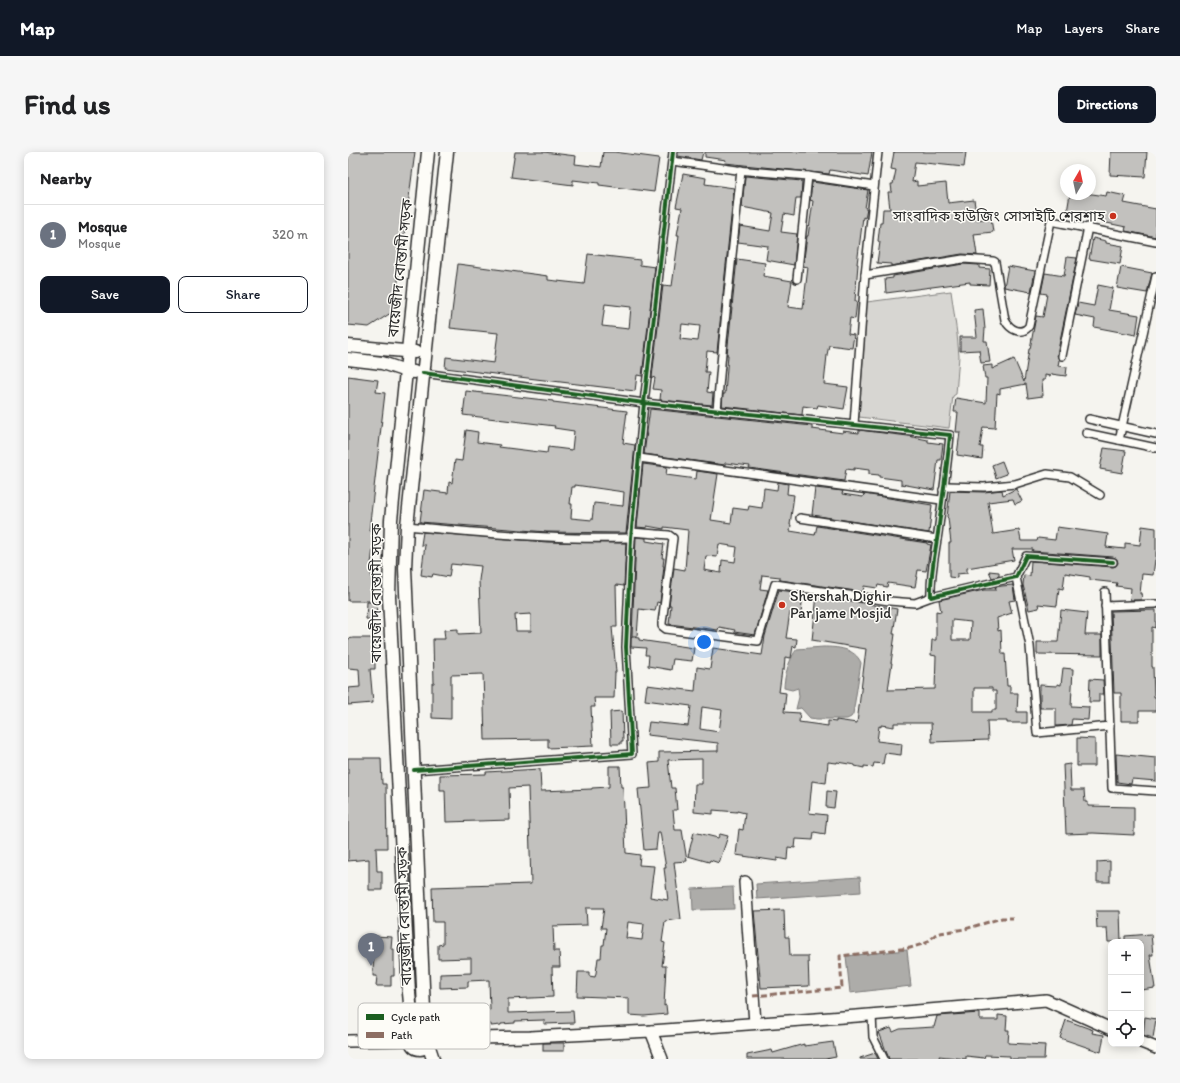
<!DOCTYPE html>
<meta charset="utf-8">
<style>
body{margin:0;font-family:Itim,"Noto Sans Bengali",sans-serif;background:#f6f6f6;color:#202124}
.controls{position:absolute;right:12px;bottom:12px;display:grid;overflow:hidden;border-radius:8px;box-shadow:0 2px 10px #0003}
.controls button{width:36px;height:36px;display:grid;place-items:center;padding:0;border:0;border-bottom:1px solid #e0e0e0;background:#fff;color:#202124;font:20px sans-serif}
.compass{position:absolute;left:712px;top:12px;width:36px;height:36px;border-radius:50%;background:#fff;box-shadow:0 2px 10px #0003;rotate:9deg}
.you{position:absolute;left:356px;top:490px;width:14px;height:14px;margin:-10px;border:3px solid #fff;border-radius:50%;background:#1a73e8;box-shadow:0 0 0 6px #1a73e833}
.badge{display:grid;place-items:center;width:26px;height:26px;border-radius:50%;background:#111827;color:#fff;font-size:13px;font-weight:700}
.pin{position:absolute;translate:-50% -33px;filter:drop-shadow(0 1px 2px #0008)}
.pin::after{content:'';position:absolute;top:21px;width:14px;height:12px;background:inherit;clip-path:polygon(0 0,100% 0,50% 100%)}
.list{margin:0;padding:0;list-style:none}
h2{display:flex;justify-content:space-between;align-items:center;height:52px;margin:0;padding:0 16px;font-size:17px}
h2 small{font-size:13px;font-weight:400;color:#757577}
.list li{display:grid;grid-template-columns:26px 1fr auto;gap:12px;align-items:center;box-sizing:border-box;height:60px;padding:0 16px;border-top:1px solid #e0e0e0}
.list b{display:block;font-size:15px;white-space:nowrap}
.list p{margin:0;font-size:13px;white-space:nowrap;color:#757577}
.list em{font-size:13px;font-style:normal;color:#757577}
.actions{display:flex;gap:8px;padding:12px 16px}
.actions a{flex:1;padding:9px 0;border:1px solid #111827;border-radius:8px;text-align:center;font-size:14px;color:#111827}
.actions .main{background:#111827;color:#fff}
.icon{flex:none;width:22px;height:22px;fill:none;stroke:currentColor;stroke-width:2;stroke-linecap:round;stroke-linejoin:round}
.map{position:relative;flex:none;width:808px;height:907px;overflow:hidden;border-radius:8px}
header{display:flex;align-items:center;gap:24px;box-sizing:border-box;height:56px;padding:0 20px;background:#111827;color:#fff}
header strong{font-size:19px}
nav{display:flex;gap:22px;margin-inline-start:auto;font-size:14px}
.intro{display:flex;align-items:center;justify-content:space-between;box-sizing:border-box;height:96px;padding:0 24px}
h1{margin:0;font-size:28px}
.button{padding:10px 18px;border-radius:8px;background:#111827;color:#fff;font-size:14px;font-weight:700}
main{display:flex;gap:24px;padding:0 24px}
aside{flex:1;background:#fff;border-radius:8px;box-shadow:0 2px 10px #0003}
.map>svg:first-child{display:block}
</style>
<header>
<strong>Map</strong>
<nav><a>Map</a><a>Layers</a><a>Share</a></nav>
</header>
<div class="intro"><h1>Find us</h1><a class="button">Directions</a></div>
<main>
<aside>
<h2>Nearby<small></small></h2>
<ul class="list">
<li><span class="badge" style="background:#6b7280">1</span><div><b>Mosque</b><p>Mosque</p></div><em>320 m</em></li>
</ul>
<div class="actions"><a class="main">Save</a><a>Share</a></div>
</aside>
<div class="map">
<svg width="808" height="907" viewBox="0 0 808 907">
<rect width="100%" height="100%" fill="#f5f4ef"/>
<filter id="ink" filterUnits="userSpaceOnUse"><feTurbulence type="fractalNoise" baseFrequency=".025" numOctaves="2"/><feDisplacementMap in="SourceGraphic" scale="8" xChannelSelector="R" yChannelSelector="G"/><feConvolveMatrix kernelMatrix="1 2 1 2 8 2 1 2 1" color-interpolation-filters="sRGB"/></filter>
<g filter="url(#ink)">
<path fill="#d7d6d2" stroke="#81807e" d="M603 139 609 182 611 204 608 242 605 244 601 276 511 265 519 150Z"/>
<g fill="#adaca9" stroke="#797877">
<path d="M475 495C489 495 507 496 513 511L505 562 503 565 499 567H469L462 566 453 556 448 557 451 545 450 536 444 538 436 536C436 524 442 505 449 497Z"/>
<path d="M512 725 513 740 409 747 408 732Z"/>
<path d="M385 735 386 757 345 758 344 737Z"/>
<path d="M559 798 563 834 502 841 498 804Z"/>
</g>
<g fill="#c2c1be" stroke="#2b2b2b" fill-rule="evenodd">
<path d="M0 0H67L46 159 21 175 0 173Z"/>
<path d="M167 0H196L228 4 227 12 253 15 255 0H266L311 6 306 40 251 33V31L225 28V33L163 25Z"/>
<path d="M330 0H355L353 8 330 4Z"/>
<path d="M357 0H524L520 24 482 18 481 22 377 11 378 8 357 5Z"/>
<path d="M546 0H618L616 15 567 10 564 30 569 29V34L598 31 600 51 626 48 629 68 643 66 645 80 626 82 629 103 614 102 543 114V112L529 111 532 90 530 89 532 71H534L535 57H542L540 40H544L543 32H545L548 18 543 17Z"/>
<path d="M763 0H799L797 25 762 23Z"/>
<path d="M335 22 358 26 357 32 386 36 369 200 359 199 357 220H361L359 240 365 241 364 253 312 248 313 238 305 237 307 226 304 225 315 133 324 134 331 83H329L334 56 328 55ZM334 172 352 174 350 189 332 187Z"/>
<path d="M397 24 454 29 453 46H448L446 64 436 62 433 80 449 82 446 113 418 108 420 94 390 90 392 74 422 79 425 61 394 55Z"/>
<path d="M464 30 520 38 517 56H519L517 66 515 65 509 112H510L507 149H509L507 167 502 166 500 182 506 183 504 196 481 193 479 203 476 232 500 235 496 257 470 253 469 256 455 254 454 263 374 254 375 242H377L380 203H379L389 107 417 111 415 124 444 129 440 155 455 157 460 115 455 114 459 84H460L465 49 462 48Z"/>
<path d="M759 40 778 44 776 51 808 57V85L777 79 778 75 754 70 755 64 731 60V62L719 60 722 42H744L758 44Z"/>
<path d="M745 86 758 89V91L775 94 772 112 741 107Z"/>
<path d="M240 102 292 108V113L307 115 294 224 289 223 287 239 97 216 98 205 146 211 150 181 102 176 110 112 200 124V128L236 132ZM257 152 283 155 281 177 254 174Z"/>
<path d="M719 105 729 106 709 203 711 208 710 214 719 215 718 224 703 222 702 224 697 223V228H694L695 244 680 246 678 232 652 237V242L649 241 647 276 635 275 632 295H635L634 307 609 303 612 280H608L610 260H606L608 246 638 251 639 226H637L635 214 644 213V217L666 207 676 230 681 197H682L688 164 695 165 699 142 693 141 697 121 716 124Z"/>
<path d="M615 112 631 113V116L642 117 641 133 622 132V130L538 141 537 127 545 126V124Z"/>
<path d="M660 114 687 119 683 140 656 135Z"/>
<path d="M773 115 804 121 799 141 769 136Z"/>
<path d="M750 133 765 136 761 158 791 163 788 183 746 175 747 167 727 163 730 151 746 154Z"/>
<path d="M635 157 637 177 636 189H639L642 210 633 211 631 198 612 199V185H629L626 158Z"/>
<path d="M0 224 30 228 28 240 37 241 21 379 27 380 23 412 24 449H0Z"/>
<path d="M118 239 205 249V250L279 259 275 291 287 293 278 381 199 380 72 370 76 338 100 341 101 330 104 331 107 308 114 309 118 278 130 280 129 290 152 293 151 295 199 301 200 295 224 298 226 279 206 276 207 274 115 263ZM227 333 276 340 275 354 246 351 244 368 223 366 224 352H222L224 335H227Z"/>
<path d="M302 257 464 274V277L495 281V279L511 281V278L560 284 580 288V290L595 292 593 308H590L586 338 553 332V328L531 325V323L521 322V318L506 316V318L498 317 496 329 401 316 402 314 377 311V313L296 302Z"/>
<path d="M756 296 778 299 774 321 752 317Z"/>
<path d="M654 309 659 322 648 326 644 313Z"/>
<path d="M295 312 319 315 318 323 348 327 349 319 370 322 363 368 383 371 385 356 400 358 401 354 414 356 416 336 429 338 430 330 440 332 439 342 446 343 442 373H443L442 379 467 383 469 374 579 391V392L583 393 578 419 570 418 567 435 540 431 539 435 530 433 529 436 516 434 515 440 432 428V425L414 423 412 437 420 438 407 483 386 480 387 478 371 475 370 478 321 472 323 453H321L326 416 337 418 340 378 316 375V377L299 374V376L289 375ZM371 392 389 395 387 410 374 408 373 421 356 418 358 404 369 405Z"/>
<path d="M467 336 495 339 494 342 515 345 516 342 584 353 581 381 464 363Z"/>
<path d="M668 337 674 349 667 352 665 347 640 350 645 382 671 378 673 389H689L690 386 707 388 709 375 760 382 758 395 777 397V391L792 393 794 374 808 376V408H807L805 423 794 422 792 442H794L793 448H782L783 436 768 434 769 431 742 428V425L717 421 715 437 711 436 709 454 690 452 691 456 681 458 675 433 676 423 682 424 683 409 765 415 768 414 770 411 769 407 765 405 684 399 685 397H664L666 408 619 416V421L609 422V426L601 425V391H603L600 366 599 365 602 339 636 340 654 338 655 343Z"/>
<path d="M75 380 199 390 278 391 276 434 268 433 269 475H264L268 520H267L266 546H246L247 555H243L245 594 200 596V587L137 588 135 522 103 523V567L84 566V531H86L85 487H97L96 478 110 477V482L133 481 131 428 133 414 113 412V413L103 412 101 425 85 422 84 425 73 423 77 393H73ZM183 462V479H168L167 463Z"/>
<path d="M288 385 298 386V389L316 392 314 406H316L315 414H316L312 451 309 450 307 459 291 457 289 484H284Z"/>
<path d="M641 419 651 420V424L644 426Z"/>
<path d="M665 433 667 448 661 449 664 461 649 466 650 479 653 478 654 502H657L659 534H662V541H670L669 560H679V571H659V569H639L640 588 584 590 583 571H546V575L533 573V575L531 574 529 589 554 592 553 603 537 601 535 612 526 611 525 615 516 614V616L507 614V613L489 610V611L480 610 478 631 464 629 461 661 479 663 477 682 466 680 465 688 448 687 447 696 440 695 439 708 429 706V709L388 703 391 677 395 678 397 661 389 659V660L365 658V662L346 660 347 632H354V607L320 608 323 636H327L329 658H325L327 678H334L339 709 326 710 333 767 317 769 314 790 317 791 314 814H318L316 854 318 853 319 862 296 864 281 863V846L229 844 230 820H241V824L247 825 248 821 250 806H253L254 793H256L258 776H253L256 756H238L239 773 205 774 206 799H211L212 815H204L205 845 160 847V861L225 859 226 871 196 872V868L167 869V871L153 872V873L143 874V872H129V858H142L141 828 120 829V835L92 836V822L123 821V806L90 807V793L95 792V770H85L84 735 183 732 180 635 161 636 162 668 98 670 97 638H92V623L138 622V620L192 617 193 639 244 637V636L261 635V614H272L273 635H275L278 701 292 703 291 713 306 714 302 745 320 748 316 716H318L312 680H310L308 697 296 698 290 637 303 636 301 611 311 610V600L370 599V591L299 583 301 570 340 574 343 554 297 548 299 533 347 539 349 515 362 517 365 496 414 503 417 484 431 438 455 441 453 461 442 460 438 486 449 487 448 495 445 494 443 506 437 505 436 518H434L431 540 438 541 436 560 452 561 451 570 480 574V569L488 570V568L509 571 518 497 464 488 469 443 549 457 545 482H547L543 511H544L540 538 587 537 588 504 583 503 584 488H588V459L593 460 591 448 636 438H648L647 435 654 434ZM604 468 623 470 622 488H604ZM626 536H644V539H648V558H644V560H626ZM354 555 374 558 371 580 352 577ZM280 770 296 772 294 788 278 786Z"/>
<path d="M19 450H29L28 468 18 467Z"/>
<path d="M713 458 739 461 737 483H754V503L689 502V490H710Z"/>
<path d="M808 458V476L804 475V515H805L806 545H808V559H791V569H773V541H766L763 459Z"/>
<path d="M283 485 291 486V488L346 496 344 509 325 507 323 518 300 514 301 503H297L298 496 283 495Z"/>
<path d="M5 486H27V517H22L25 551 0 553V536L12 535 11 517 0 516V487Z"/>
<path d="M715 516 725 517 723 554 741 555 740 568 724 567 723 573 708 574V556H692V533L709 534V532L713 533Z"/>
<path d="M742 527 755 528 756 542H751V550H741Z"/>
<path d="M274 559 275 589H273V592H263L262 560Z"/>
<path d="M729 586 747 587V614H729Z"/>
<path d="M768 602 808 606V629L784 627 783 632 769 630Z"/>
<path d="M0 606H33L34 632H38L39 696H28L29 719H34V738H21V707L0 709Z"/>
<path d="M722 612 723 638H736L737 650H740V654L786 655V683L745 681 718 682 715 613Z"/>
<path d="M479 639 488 640 486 656 478 655Z"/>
<path d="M346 680 370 686 372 682 380 684 371 711 362 708 361 710 340 704Z"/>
<path d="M762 709V730H749V710Z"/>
<path d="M436 758 437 785H441L442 804H460L461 834 413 836 406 759Z"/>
<path d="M748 759H772L773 790H760L759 776H749Z"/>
<path d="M803 782 805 803H802L807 836 793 838V790H777V784Z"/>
<path d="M26 784 44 785 43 797H46V824H43V834H28L29 824H25Z"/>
<path d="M632 861V868H650V863L659 864 658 878H661L660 891 697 893 696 907H662V904L637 903 636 906 618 904V907L591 904 592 907H541L531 880 543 876 545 880 552 877 586 875 589 864Z"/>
<path d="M797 865 808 867 805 886 795 883Z"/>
<path d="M718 868 745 878 744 881 756 883 753 900 712 886Z"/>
<path d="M485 890 488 905 477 907H399V903L424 898 425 901 456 892V894Z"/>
<rect x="195" y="891" width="21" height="8"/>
<path d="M527 901 530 907H512V906Z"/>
</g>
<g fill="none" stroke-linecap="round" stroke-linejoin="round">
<defs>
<g id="street">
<path d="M324 9 389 18 460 24 526 34"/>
<path d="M517 123 615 107 645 109 647 110 657 168C662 178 674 184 681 174L703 69 808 90"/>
<path d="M808 124 771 288 808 296"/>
<path d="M449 127 460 24"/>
<path d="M714 204 740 75"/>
<path d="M75 221 296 251 602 283C599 316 594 349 590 381 587 402 582 423 583 445L668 425 678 404 765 410"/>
<path d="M369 258 375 189 393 18"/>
<path d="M741 267 808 282"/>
<path d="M506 272 517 123 530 0"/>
<path d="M738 281 771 288"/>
<path d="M291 306 593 348"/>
<path d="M595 338 599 334 636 335 667 332 699 322 722 325 752 343"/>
<path d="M452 366 589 387"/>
<path d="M59 374C134 381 208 388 283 386"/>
<path d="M283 380 321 383 325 386 314 471V474L318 477 410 489 427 432 541 449 567 451 583 445"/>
<path d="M668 425 682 494 689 581 762 574"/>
<path d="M757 440 764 636 808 639"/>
<path d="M757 454 808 452"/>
<path d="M66 618 284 602 278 495 283 386 296 251 325 0"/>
<path d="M524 863 525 885 536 907"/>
</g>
<g id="secondary">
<path d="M397 730 407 871"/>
<path d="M303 879 314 907"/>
<path d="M81 887 182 885 303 879 509 864 698 848 763 877"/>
<path d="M0 889 62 888"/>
<path d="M793 890 808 896"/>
</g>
<g id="primary">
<path d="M0 194 67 200"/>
<path d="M0 207 34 211 58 219 66 220"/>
<circle cx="72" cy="888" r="9"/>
<path d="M77 881 57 416 59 374 99 0"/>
<path d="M65 882 61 841 41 445 43 368 80 0"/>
<path d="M80 892 85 907"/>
</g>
</defs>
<use href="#street" stroke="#2b2b2b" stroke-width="10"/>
<use href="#secondary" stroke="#2b2b2b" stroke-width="14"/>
<use href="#primary" stroke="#2b2b2b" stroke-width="15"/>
<use href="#street" stroke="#fdfcf7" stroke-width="7"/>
<use href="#secondary" stroke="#fdfcf7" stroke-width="11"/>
<use href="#primary" stroke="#fdfcf7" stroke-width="12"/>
<path stroke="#8d6e63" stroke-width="3" stroke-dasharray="6 3" stroke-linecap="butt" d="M405 844 494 836 492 804 562 796 578 791 587 783 592 781 617 777 654 766H665"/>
<defs>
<g id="cycleway">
<path d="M75 221 296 251 602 283C599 316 594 349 590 381 587 402 582 423 583 445L668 425 678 404 765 410"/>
<path d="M66 618 284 602 278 495 283 386 296 251 325 0"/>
</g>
</defs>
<use href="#cycleway" stroke="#fdfcf7" stroke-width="6"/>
<use href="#cycleway" stroke="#1b5e20" stroke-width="4"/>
</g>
</g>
<g fill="#c8321e" stroke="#fdfcf7" stroke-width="1.5">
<circle cx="765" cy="64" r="4"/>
<circle cx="434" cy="453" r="4"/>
</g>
<g text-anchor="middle" stroke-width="3" stroke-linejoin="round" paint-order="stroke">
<g font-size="15" fill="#2b2b2b" stroke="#fdfcf7" text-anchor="end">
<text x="757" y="69">সাংবাদিক হাউজিং সোসাইটি শেরশাহ</text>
<text x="442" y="449" text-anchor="start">Shershah Dighir<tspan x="442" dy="17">Par jame Mosjid</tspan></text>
</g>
<g font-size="15" fill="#2b2b2b" stroke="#fdfcf7">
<text transform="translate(52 116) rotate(-84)" y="5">বায়েজীদ বোস্তামী সড়ক</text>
<text transform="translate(28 441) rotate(-90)" y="5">বায়েজীদ বোস্তামী সড়ক</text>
<text transform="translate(56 764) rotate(-92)" y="5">বায়েজীদ বোস্তামী সড়ক</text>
</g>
</g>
<rect x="10" y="851" width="132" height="46" rx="6" fill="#fdfcf7" stroke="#bebdba" stroke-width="1"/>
<rect x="18" y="862" width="18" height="6" fill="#1b5e20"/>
<rect x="18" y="880" width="18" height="6" fill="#8d6e63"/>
<g font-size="11" fill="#2b2b2b">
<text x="43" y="869">Cycle path</text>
<text x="43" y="887">Path</text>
</g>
</svg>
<div class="controls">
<button>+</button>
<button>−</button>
<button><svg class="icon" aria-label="locate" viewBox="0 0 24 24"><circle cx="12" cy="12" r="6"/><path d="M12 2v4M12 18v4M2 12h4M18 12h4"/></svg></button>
</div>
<svg class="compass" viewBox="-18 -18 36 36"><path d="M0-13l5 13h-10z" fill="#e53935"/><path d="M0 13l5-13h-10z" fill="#757577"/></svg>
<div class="you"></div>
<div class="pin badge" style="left:23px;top:814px;background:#6b7280">1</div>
</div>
</main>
